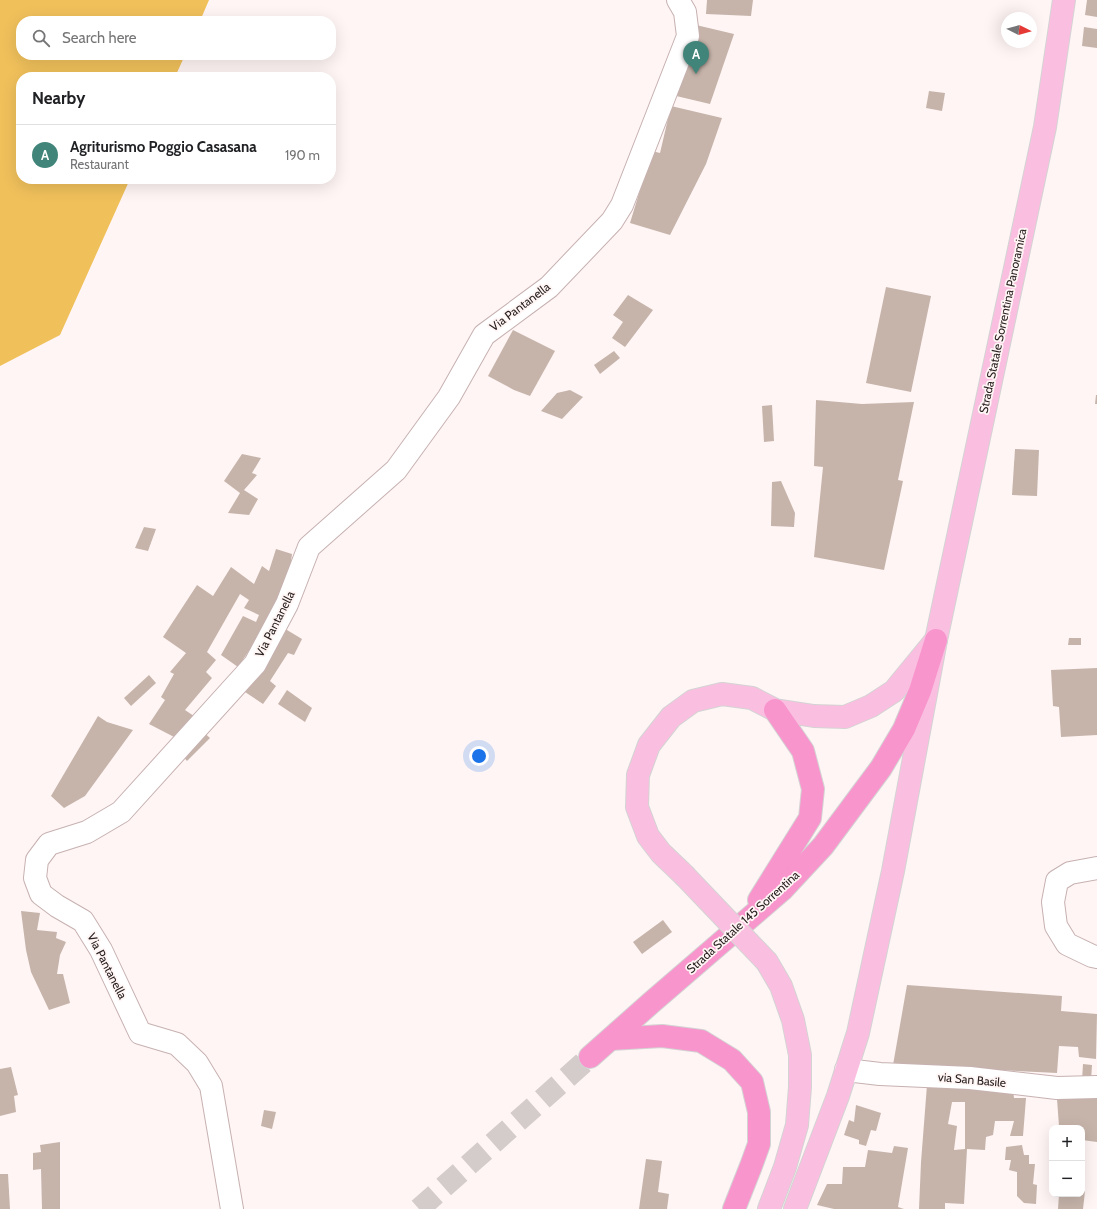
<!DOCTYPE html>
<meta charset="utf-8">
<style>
body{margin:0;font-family:Cabin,sans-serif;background:#f6f6f6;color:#202124}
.controls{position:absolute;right:12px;bottom:12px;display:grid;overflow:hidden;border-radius:8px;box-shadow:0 4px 16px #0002}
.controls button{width:36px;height:36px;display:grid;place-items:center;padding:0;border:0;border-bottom:1px solid #e0e0e0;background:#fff;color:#202124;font:20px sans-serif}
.compass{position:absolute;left:1001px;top:12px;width:36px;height:36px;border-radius:50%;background:#fff;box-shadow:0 4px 16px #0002;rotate:96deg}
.you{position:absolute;left:479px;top:756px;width:14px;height:14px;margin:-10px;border:3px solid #fff;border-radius:50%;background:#1a73e8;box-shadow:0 0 0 6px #1a73e833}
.badge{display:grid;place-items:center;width:26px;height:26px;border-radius:50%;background:#41857a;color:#fff;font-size:13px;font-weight:700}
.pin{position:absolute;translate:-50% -33px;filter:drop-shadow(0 1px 2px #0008)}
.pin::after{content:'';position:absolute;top:21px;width:14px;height:12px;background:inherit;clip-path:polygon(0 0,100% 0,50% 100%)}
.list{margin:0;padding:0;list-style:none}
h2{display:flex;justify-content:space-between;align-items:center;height:52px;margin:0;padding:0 16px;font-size:17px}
h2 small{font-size:13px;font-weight:400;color:#757577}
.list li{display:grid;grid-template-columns:26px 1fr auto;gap:12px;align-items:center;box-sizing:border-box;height:60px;padding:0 16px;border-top:1px solid #e0e0e0}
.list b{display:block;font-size:15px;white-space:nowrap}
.list p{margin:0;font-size:13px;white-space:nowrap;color:#757577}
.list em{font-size:13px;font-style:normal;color:#757577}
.icon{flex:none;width:22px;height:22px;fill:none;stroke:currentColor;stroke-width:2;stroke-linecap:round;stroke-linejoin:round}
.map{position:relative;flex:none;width:1097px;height:1209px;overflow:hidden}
.search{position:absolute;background:#fff;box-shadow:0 4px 16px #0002;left:16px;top:16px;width:320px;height:44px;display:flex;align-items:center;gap:10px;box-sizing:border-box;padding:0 14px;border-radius:16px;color:#757577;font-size:15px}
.panel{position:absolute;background:#fff;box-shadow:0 4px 16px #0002;left:16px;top:72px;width:320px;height:112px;border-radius:16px}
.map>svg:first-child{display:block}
</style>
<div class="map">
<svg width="1097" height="1209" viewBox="0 0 1097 1209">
<rect width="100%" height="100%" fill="#fff5f5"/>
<path fill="#f0c05b" d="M0 0H209L200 21H21V55H185L175 77H21V179H130L60 335 0 366Z"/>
<g fill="#c6b4aa" fill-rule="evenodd">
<path d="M707 0H753L751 16 706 14Z"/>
<path d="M1087 0H1097V17L1085 15Z"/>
<path d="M696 25 734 34 710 104 672 95Z"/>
<path d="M1084 27 1097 29V48L1082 46Z"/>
<path d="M929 91 945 93 942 111 926 108Z"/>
<path d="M671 106 722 118 706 164 670 235 630 223 652 151 660 153Z"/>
<path d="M886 287 931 296 911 392 866 383Z"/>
<path d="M628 295 653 310 625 347 612 338 623 322 613 315Z"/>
<path d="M513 330 555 351 530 396 514 390 488 376Z"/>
<path d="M614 351 620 358 600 374 594 365Z"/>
<path d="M570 390 583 397 562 419 541 411 557 393Z"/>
<path d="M1096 395H1097V404H1095Z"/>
<path d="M816 400 862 404 914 402 898 480 903 481 884 570 814 557 823 467 814 466Z"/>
<path d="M772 405 774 441 764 442 762 406Z"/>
<path d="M1015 449 1039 450 1037 496 1012 495Z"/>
<path d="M242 454 261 458 252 473 257 475 244 490 258 499 249 515 228 513 240 493 224 481Z"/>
<path d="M781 481 795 513 794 527 771 526 772 482Z"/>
<path d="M144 527 156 529 148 551 135 548Z"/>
<path d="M276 549 292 554 289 578 265 627 238 667 221 655 243 616 256 622 259 615 244 608 249 600 240 594 207 652 216 660 206 672 212 678 185 710 194 716 178 739 149 724 165 700 161 697 174 674 170 672 186 653 163 637 197 585 213 596 231 567 254 584 262 566 269 571Z"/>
<path d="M282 627 302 639 294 655 288 653 270 681 276 686 263 704 245 692Z"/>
<path d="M1069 638H1081V645H1068Z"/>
<path d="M1097 668V735L1061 737 1059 707 1053 706 1051 670Z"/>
<path d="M149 675 156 683 131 706 124 698Z"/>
<path d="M287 690 312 708 305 722 278 704Z"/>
<path d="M98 716 107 722 133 730 85 796 64 808 51 796Z"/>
<path d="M200 729 210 738 187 761 179 752Z"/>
<path d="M21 911 40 913 37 930 57 932 56 938 66 942 60 955 57 974H63L70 1003 49 1010 31 972 26 950Z"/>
<path d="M663 920 672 932 642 954 633 942Z"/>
<path d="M907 985 1062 996 1061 1011 1097 1014 1096 1059 1079 1057 1078 1047 1059 1046 1057 1073 893 1065Z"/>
<path d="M1083 1064 1092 1065 1091 1081 1082 1080Z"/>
<path d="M11 1067 18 1095 14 1096 16 1112 0 1116V1069Z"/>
<path d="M927 1085 1013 1090 1014 1098H1026L1023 1136H1010L1014 1121H995L993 1135 986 1137 985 1150 967 1149 964 1204 945 1203V1209H919L921 1162ZM952 1102H965V1149L954 1150 957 1126 948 1124Z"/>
<path d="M1097 1097V1142L1082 1140V1128L1059 1126 1057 1099Z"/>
<path d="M856 1105 881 1113 876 1131 871 1130 866 1146 859 1144V1140L844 1135 849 1120 854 1122Z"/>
<path d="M264 1110 276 1112 272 1129 261 1126Z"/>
<path d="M60 1142V1209H42L41 1169 33 1170V1153L41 1152 40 1145Z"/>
<path d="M1022 1145 1024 1155H1029V1164H1035L1033 1184 1037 1185 1036 1204 1024 1203 1017 1196V1172L1009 1170 1011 1160H1005L1006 1147Z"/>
<path d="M894 1146 908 1148 898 1207 904 1209H834L817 1205 827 1184H842L843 1167H865L868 1150 892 1153Z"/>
<path d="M646 1159 662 1161 658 1192 669 1194 667 1209H639Z"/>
<path d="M0 1174H8L10 1209H0Z"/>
<path d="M1082 1191H1085L1083 1209H1058L1059 1194H1082Z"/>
</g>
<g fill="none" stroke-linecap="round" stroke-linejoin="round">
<path stroke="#d4cbcb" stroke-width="22" stroke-dasharray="22 11" stroke-linecap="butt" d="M419 1209 590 1057"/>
<defs>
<g id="minor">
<path d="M1097 868 1070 873 1057 881 1053 902 1056 926 1067 944 1092 956 1097 957"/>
<path d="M846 1070 880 1074 970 1078 1057 1088 1097 1087"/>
<path d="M232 1209 211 1086 197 1063 177 1044 140 1033 101 950 83 921 57 906 41 894 35 878 37 860 49 844 87 832 121 812 255 664 287 604 309 547 396 470 449 397 484 335 549 287 612 221 622 205 688 36 685 12 678 0"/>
</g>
<g id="major">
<path d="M684 875 661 853 648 836 637 807 638 775 649 745 671 717 693 701 722 694 752 698 775 710 814 716 845 717 871 706 894 691 935 641"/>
<path d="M767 962 781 986 793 1020 800 1055V1087L797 1125 785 1167 769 1209"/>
<path d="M795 1209 838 1096 858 1033 893 871 936 640 1045 127 1064 0"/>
</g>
<g id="highway">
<path d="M759 900 810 818 813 789 803 751 775 710"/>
<path d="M611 1039 662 1036 701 1041 732 1060 752 1082 759 1112V1144L751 1166 734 1209"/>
<path d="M590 1057 652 1002 782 890 823 846 881 768 904 729 920 691 936 640"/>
</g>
</defs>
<use href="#minor" stroke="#c7b1b1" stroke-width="24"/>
<use href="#major" stroke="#d4d3d3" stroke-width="24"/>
<use href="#highway" stroke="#d4d3d3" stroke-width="24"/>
<use href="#minor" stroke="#fff" stroke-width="22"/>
<use href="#major" stroke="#fabfe0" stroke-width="22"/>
<use href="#highway" stroke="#f795cc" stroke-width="22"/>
<defs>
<path id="major-bridge" d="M684 875 767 962"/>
</defs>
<use href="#major-bridge" stroke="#d4d3d3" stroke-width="24" stroke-linecap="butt"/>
<use href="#major-bridge" stroke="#fabfe0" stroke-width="22"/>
</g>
<g text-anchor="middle" stroke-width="3.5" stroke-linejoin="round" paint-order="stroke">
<g font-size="12" fill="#2a2222" stroke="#fff5f5">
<text transform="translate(520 307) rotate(-37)" y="4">Via Pantanella</text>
<text transform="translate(1003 321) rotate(-78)" y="4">Strada Statale Sorrentina Panoramica</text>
<text transform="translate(275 624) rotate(-63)" y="4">Via Pantanella</text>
<text transform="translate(743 922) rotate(-42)" y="4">Strada Statale 145 Sorrentina</text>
<text transform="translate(107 966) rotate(63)" y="4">Via Pantanella</text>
<text transform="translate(972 1080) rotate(5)" y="4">via San Basile</text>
</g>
</g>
</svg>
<div class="controls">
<button>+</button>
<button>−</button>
</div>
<svg class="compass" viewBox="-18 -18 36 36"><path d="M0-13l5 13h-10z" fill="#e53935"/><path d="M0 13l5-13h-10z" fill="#757577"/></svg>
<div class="you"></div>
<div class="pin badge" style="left:696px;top:74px">A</div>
<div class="search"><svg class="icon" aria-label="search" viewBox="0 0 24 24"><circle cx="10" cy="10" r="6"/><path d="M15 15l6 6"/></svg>Search here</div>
<section class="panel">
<h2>Nearby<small></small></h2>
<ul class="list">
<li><span class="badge">A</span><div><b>Agriturismo Poggio Casasana</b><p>Restaurant</p></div><em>190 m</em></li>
</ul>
</section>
</div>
